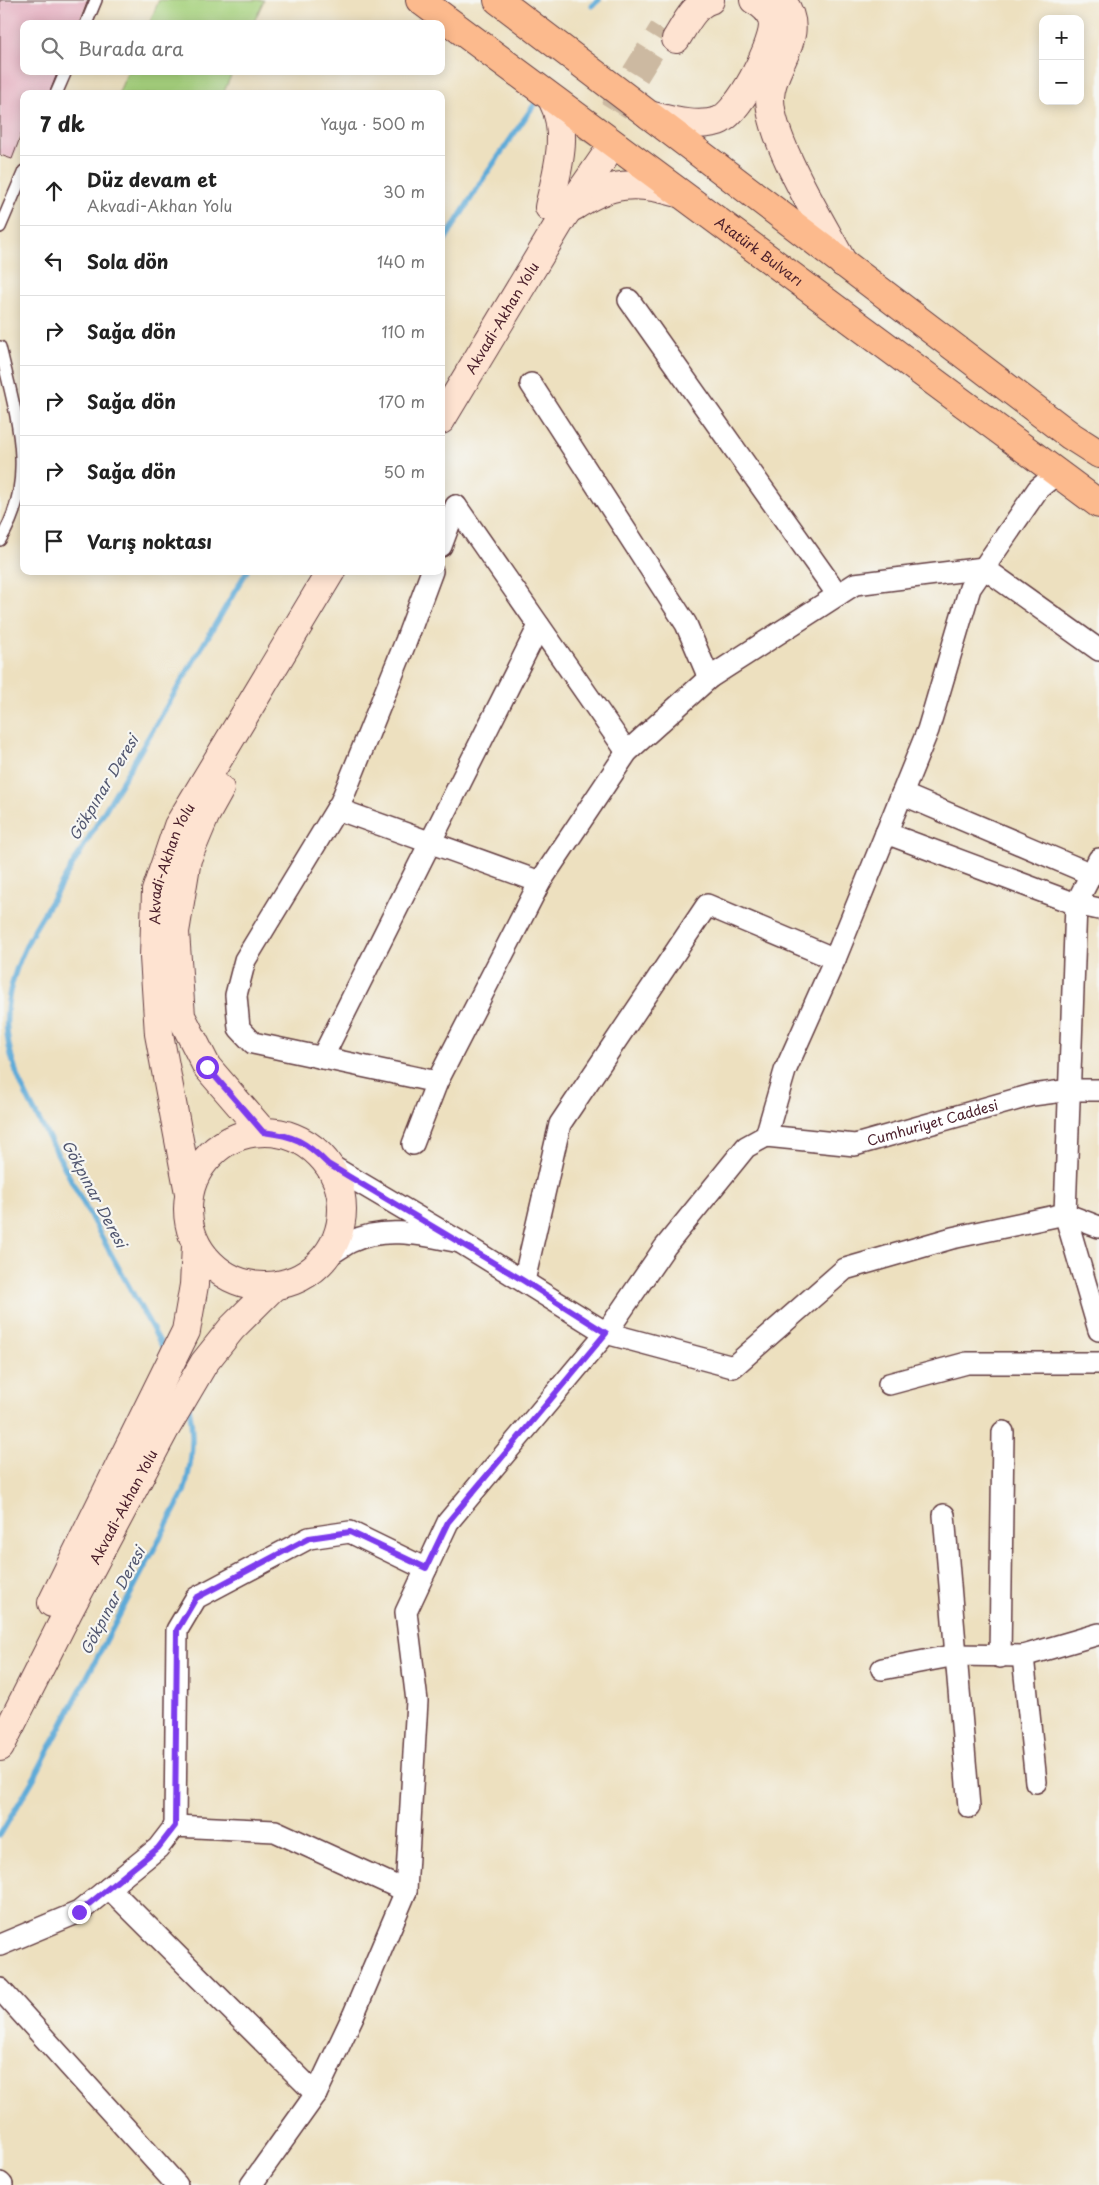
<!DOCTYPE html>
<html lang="tr">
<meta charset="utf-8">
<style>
body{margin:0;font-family:"Playpen Sans",sans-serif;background:#f6f6f6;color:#222}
.controls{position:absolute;right:15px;top:15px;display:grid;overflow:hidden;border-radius:10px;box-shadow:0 2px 12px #0003}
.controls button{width:45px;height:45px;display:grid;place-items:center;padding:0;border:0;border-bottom:1px solid #e0e0e0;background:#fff;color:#222;font:25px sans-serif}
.stop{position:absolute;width:15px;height:15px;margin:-11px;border:4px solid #7c3aed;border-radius:50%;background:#fff}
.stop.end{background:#7c3aed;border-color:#fff;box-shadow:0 1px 5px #0008}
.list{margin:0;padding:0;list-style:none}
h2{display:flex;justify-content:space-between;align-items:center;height:65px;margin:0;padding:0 20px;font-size:21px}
h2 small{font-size:16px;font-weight:400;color:#767676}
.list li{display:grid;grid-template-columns:32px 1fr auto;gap:15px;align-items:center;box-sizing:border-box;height:70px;padding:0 20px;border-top:1px solid #e0e0e0}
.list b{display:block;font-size:19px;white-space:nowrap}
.list p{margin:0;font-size:16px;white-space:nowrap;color:#767676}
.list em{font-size:16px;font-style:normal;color:#767676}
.icon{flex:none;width:28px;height:28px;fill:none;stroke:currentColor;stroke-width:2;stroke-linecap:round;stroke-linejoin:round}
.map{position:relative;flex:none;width:1099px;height:2185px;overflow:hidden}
.search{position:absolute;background:#fff;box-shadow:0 2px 12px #0003;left:20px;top:20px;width:425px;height:55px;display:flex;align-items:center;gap:12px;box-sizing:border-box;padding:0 18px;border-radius:10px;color:#767676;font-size:19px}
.panel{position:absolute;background:#fff;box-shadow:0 2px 12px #0003;left:20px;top:90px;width:425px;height:485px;border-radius:10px}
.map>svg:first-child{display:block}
</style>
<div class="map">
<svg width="1099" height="2185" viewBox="0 0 1099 2185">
<rect width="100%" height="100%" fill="#f6f6f2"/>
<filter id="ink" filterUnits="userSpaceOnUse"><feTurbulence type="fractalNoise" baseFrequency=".02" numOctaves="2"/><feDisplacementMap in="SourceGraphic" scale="10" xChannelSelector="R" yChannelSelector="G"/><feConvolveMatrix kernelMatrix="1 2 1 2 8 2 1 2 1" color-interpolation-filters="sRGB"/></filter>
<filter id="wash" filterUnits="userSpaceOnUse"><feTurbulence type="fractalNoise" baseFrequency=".0096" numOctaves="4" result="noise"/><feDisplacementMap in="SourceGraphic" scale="20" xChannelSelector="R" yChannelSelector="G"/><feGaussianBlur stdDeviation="1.12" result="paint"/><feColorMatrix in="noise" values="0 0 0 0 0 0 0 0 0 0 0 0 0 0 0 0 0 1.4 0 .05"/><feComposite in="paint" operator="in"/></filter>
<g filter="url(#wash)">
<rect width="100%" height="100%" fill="#ede0bf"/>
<g fill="#a6d17d" stroke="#787854">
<path d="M159 0H264L253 24H149Z"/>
<path d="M128 71H233L223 94H118Z"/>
</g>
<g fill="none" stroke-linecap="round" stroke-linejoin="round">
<g stroke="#5fabd8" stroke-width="5.5">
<path d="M592 6 599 0"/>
<path d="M441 246 485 176 534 105"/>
<path d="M166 1353C129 1287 92 1221 57 1153 37 1115 11 1076 7 1032 4 996 17 962 34 930L247 571"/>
<path d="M0 1835 34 1778 184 1492C192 1464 195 1436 189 1407"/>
</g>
</g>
<g id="blocks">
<path fill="#e5b0c1" d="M0 0H88L79 24H24V71H58L49 94H24V127L12 159 0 155Z"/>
</g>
</g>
<g filter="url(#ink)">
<use href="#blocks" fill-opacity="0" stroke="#623c41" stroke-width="1"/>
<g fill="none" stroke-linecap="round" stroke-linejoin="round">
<path stroke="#ccb9a1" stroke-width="28" stroke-dasharray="28 14" stroke-linecap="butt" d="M591 146 663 30"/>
<defs>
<g id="service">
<path d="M86 24 96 0"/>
<path d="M56 94 66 71"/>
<path d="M0 227 24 171"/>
<path d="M0 347C15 412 39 480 0 540"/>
</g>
<g id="minor">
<path d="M629 300 838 595"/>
<path d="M531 384 686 624 709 678"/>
<path d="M456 506 627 752"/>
<path d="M441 546 456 506"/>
<path d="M432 571 406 641 341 802 245 960 236 995 239 1028 253 1043 437 1082"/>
<path d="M902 794 1091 874"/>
<path d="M337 809 540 882"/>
<path d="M886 833 1076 904 1099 909"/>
<path d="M1099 859 1076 904 1065 1214 1099 1330"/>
<path d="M322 1058 539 626"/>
<path id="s1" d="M766 1136 855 1145 1032 1095 1071 1090H1099"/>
<path d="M413 1144 437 1082 540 882 627 752 709 678 855 584 984 568 1099 650"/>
<path d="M460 1242 606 1333 733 1367 845 1269 952 1238 1065 1214 1099 1227"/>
<path d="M327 1256C335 1252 342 1246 350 1242 385 1225 424 1235 460 1242L328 1164"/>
<path d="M524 1281 560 1124 707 905 835 959"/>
<path d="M889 1384 967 1363H1099"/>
<path d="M944 1515 969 1807"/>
<path d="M1023 1656 1036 1782"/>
<path d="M1000 1657 1003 1432"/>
<path d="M882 1669 956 1655 1023 1656 1099 1634"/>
<path d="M175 1826 177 1630 196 1598 309 1538 350 1532 426 1569"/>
<path d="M109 1888 316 2094"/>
<path d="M0 1945 79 1912 158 1848 175 1826 275 1831 406 1891"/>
<path d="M0 1989 177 2185"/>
<path d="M0 2183 2 2185"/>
<path d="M251 2185 316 2094 353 2016 406 1891 417 1701 406 1612 448 1522 606 1333 665 1247 746 1147 766 1136 785 1071 835 959 928 730 970 588 1038 489 1056 474"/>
</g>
<g id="secondary">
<path d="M781 0C810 35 771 64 770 97 769 139 822 223 843 263"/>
<path d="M676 39C685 25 694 5 710 0"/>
<path d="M649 115C670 120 696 128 718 121 739 113 772 48 773 26 773 14 764 5 754 0"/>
<path d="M549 207C557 172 570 132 552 99"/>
<path d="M573 207C610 182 636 180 678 193"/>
<path id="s2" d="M441 420 563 217 606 155"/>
<path d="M220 789 205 816 187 859 175 932 181 1016 207 1067 263 1132"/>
<circle cx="265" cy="1209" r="77"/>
<path id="s3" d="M189 1193 159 1034 154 957 156 891 178 826 331 571"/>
<path d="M52 1603 186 1331 194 1285 196 1246"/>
<path id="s4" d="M0 1747 68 1612 164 1431 204 1363 232 1328 274 1286"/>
</g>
<g id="primary">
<path id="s5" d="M420 0 1099 504"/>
<path d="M498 0 1071 436 1099 454"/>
</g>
</defs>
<use href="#service" stroke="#623c41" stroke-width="14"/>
<use href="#minor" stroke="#623c41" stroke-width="24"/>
<use href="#secondary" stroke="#623c41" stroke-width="30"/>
<use href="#primary" stroke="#623c41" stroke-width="30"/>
<use href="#service" stroke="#fff" stroke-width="11"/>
<use href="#minor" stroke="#fff" stroke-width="21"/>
<use href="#secondary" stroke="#fee3d1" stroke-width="28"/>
<use href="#primary" stroke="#fcba8d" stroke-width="28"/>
</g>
</g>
<g fill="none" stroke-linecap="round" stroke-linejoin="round" filter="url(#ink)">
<path stroke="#7c3aed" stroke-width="6" d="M79 1912 158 1848 175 1826 177 1630 196 1598 309 1538 350 1532 426 1568 448 1522 606 1333 524 1281 328 1164C305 1141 295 1136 263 1132L207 1067"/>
</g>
<g text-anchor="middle" stroke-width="4.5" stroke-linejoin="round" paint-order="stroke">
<g font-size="14" fill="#4a1f2b" stroke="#f6f6f2">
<text dy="5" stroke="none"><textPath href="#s5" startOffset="422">Atatürk Bulvarı</textPath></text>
<text dy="5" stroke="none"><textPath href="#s2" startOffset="119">Akvadi-Akhan Yolu</textPath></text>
<text dy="5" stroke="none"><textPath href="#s3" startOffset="335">Akvadi-Akhan Yolu</textPath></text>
<text dy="5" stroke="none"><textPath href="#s1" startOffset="170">Cumhuriyet Caddesi</textPath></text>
<text dy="5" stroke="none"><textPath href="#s4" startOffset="270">Akvadi-Akhan Yolu</textPath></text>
</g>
<g font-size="15" font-style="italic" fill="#525770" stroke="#f6f6f2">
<text transform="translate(104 788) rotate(-59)" y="5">Gökpınar Deresi</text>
<text transform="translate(94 1194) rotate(62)" y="5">Gökpınar Deresi</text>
<text transform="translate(113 1601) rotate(-62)" y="5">Gökpınar Deresi</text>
</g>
</g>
</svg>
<div class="controls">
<button>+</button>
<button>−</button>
</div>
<div class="stop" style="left:207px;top:1067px"></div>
<div class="stop end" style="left:79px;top:1912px"></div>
<div class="search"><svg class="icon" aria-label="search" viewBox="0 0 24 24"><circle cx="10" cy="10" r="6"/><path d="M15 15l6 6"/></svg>Burada ara</div>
<section class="panel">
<h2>7 dk<small>Yaya · 500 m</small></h2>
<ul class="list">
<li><svg class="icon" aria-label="ahead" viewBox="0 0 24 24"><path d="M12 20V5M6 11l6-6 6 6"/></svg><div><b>Düz devam et</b><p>Akvadi-Akhan Yolu</p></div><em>30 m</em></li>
<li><svg class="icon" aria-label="left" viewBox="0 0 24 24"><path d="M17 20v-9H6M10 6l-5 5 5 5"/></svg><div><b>Sola dön</b></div><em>140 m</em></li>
<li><svg class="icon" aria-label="right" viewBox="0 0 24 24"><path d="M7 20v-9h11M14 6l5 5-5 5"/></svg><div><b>Sağa dön</b></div><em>110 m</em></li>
<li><svg class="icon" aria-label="right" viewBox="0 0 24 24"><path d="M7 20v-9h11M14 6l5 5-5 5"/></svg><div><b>Sağa dön</b></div><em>170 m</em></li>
<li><svg class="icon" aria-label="right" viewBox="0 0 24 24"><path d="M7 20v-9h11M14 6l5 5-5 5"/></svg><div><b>Sağa dön</b></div><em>50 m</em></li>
<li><svg class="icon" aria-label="arrive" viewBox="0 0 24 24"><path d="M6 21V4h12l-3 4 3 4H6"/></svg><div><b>Varış noktası</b></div></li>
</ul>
</section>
</div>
